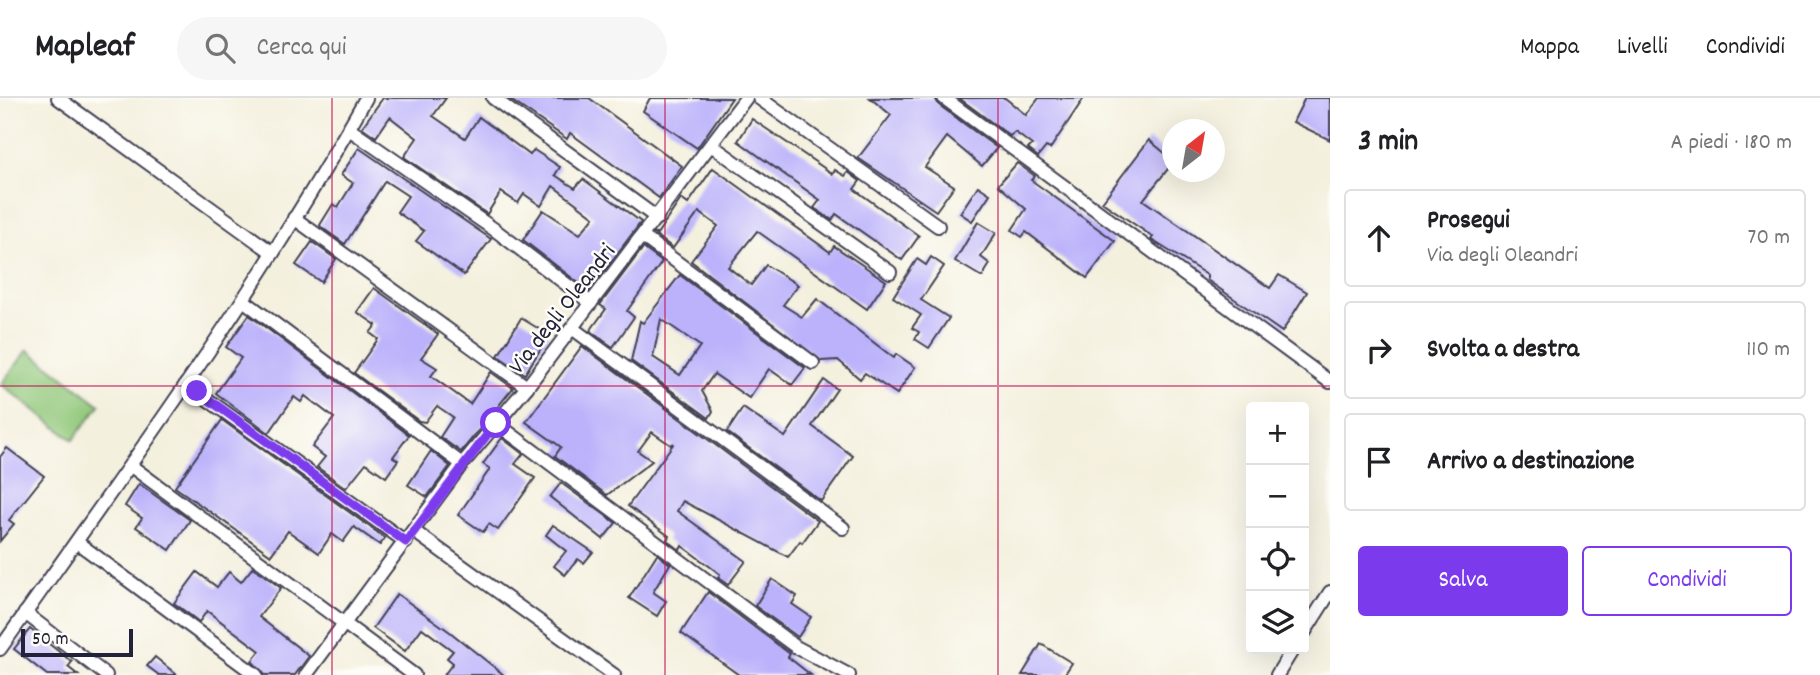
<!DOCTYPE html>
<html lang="it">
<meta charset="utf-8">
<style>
body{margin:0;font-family:Dekko,sans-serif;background:#f6f6f6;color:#202124}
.controls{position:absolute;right:21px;bottom:21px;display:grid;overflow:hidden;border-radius:7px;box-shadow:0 7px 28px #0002}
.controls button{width:63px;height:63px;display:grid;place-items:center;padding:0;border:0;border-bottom:2px solid #e0e0e0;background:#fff;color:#202124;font:35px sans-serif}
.compass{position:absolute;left:1162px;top:21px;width:63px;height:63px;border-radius:50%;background:#fff;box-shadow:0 7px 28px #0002;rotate:31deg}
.scale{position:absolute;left:21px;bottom:18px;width:112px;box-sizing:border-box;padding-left:7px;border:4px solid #22223b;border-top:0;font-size:19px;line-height:24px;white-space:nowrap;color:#22223b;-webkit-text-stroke:5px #fdfcf7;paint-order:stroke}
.stop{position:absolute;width:21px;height:21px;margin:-16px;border:5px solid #7c3aed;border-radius:50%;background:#fff}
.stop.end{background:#7c3aed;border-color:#fff;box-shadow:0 2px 7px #0008}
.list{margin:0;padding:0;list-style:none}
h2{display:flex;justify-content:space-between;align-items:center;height:91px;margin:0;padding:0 28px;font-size:30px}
h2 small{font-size:23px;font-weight:400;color:#757577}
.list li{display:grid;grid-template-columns:46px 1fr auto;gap:21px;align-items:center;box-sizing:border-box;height:98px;margin:0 14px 14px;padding:0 14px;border:2px solid #e0e0e0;border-radius:7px}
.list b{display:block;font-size:26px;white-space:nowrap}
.list p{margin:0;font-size:23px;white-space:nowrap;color:#757577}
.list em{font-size:23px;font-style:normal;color:#757577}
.actions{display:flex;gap:14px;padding:21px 28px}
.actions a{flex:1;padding:16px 0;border:2px solid #7c3aed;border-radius:7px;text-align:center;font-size:24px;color:#7c3aed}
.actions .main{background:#7c3aed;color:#fff}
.icon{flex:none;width:38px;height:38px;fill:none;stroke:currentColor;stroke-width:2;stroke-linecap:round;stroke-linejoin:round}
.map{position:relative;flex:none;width:1330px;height:577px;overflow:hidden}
header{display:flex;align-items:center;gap:42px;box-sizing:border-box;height:98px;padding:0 35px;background:#fff;border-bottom:2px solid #e0e0e0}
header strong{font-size:33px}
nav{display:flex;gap:38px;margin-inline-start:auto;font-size:24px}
.search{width:490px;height:63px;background:#f6f6f6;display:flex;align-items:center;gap:18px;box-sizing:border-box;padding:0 24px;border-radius:38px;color:#757577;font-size:26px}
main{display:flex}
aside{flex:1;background:#fff}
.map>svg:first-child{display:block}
</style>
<header>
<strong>Mapleaf</strong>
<div class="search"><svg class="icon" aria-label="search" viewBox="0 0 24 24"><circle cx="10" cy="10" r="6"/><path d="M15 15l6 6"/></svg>Cerca qui</div>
<nav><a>Mappa</a><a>Livelli</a><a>Condividi</a></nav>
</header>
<main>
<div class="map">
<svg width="1330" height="577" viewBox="0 0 1330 577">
<rect width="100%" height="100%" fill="#fdfcf7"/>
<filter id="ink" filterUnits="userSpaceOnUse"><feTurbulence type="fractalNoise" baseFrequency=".0143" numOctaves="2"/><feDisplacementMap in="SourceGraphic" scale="14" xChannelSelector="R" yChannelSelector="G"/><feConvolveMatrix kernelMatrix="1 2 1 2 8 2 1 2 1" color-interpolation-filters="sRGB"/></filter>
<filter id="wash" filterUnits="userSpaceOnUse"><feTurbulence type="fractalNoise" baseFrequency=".00686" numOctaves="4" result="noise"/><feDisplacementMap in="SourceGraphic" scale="28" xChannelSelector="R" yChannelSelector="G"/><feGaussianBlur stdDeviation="1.57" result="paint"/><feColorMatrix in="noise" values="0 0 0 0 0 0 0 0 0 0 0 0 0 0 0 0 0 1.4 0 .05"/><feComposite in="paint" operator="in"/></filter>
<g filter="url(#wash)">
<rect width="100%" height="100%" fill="#f4f0de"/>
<path fill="#91c87a" stroke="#5a755a" stroke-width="2" d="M28 252 100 307 73 342 1 286Z"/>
<g id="blocks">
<g fill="#bcb2fb" fill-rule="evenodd">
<path d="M383 0H446L433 18 465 40 479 19 530 57 534 52 560 69 555 77 575 90 583 81 641 124 589 193 523 142 543 112 580 136 594 119 553 88 541 108 524 96 518 105 501 94 487 116 404 59 417 40 390 19 376 39 362 29Z"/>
<path d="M508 0H589L682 68 659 100 570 35 567 41Z"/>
<path d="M650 0H732L697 50 643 13Z"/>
<path d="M870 0H935L939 7 997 50 982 68 947 39 925 69 954 88 936 113 858 60 891 17Z"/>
<path d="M959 0H1005L1026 17 1039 0H1084L1050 51 1046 49 1038 59 1028 51 1032 47 1015 34 1010 38Z"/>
<path d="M1305 0H1330V42L1293 24Z"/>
<path d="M752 21 833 76 835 72 845 78 848 74 860 83 854 91 919 138 902 162 836 116 832 122 814 110 820 102 738 43Z"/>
<path d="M1149 42 1172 61V66L1143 102 1270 190 1279 177 1307 194 1282 234 1207 182V177L1155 144 1151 142 1153 139 1102 104Z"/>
<path d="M359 50 491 141 464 177 416 143 424 133 397 114 408 98 385 83 345 146 321 129 320 127 333 106 338 109 353 85 341 77Z"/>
<path d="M1017 65 1035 78 1031 82 1115 143 1087 180 1026 134 1022 139 1012 132 1026 111 998 87Z"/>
<path d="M713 70 830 154 834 148 886 183 867 211 757 133 728 169 751 187 766 167 798 187 783 207 802 219 817 201 894 260 896 256 915 269 897 296 865 275 860 281 838 262 821 263 691 163 718 128 699 114 673 150 654 136H657L681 101 688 106Z"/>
<path d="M978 88 990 96 972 123 960 115Z"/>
<path d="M978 124 996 135 981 159 990 166 982 179 955 163Z"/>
<path d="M312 144 336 161 321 184 296 167Z"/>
<path d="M643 150 662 164 627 213 634 219 613 249 590 233 606 211 600 207Z"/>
<path d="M931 159 944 168 921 202 949 220 929 250 915 241 919 234 912 230 921 217 893 199 917 161 926 167Z"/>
<path d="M680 177 805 270 792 287 769 271 749 300 714 276 702 293 713 313 709 320 631 263 640 223 643 225ZM661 221 700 248 680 277 653 259Z"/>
<path d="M374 190 438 236 421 260 437 270 431 278 470 306 491 274 513 290 461 354 440 339 453 319 437 308 425 324 419 323 354 275 378 241 370 235 376 227 357 214Z"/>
<path d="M249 217 409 337 393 359 398 362 386 379 366 365 346 390 317 369 325 359 312 349 334 320 305 298 301 304 294 299 269 335 216 295 241 260 226 249Z"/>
<path d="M521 220 549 237 525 276 498 258Z"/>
<path d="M582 248 818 423 802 445 800 443 788 459 683 403 677 413 746 463 728 487 718 480 720 476 682 448 680 452 667 442 669 438 628 408 674 345 671 347 652 334 638 353 652 363 607 397 555 358 561 349 526 324Z"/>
<path d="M824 282 837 291 812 328 853 358 821 403 727 334 743 310 785 339Z"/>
<path d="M222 322 385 440 380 447 354 429 343 444 332 436 319 455 288 433 271 457 175 389Z"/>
<path d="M502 340 523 356 515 366 535 380 498 432 489 426 483 434 458 417 490 371 483 366Z"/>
<path d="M7 350 44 378 9 422 14 426 0 443V359Z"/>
<path d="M431 353 450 368 427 399 408 387Z"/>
<path d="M561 385 616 425 603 441 550 399Z"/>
<path d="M139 386 190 422 170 452 136 429 142 420 125 408Z"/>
<path d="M553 427 593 454 584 465 578 461 565 477 554 468 566 453 546 437Z"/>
<path d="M657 456 670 466 653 494 666 503 657 518 629 500Z"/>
<path d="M253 469 281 490 259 519 309 558 295 577H265L252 563 260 553 207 513 199 524 174 505 197 474 217 489 229 474 241 484Z"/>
<path d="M772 481 797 498 792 506 811 519 798 539 755 508Z"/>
<path d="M708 494 790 556 788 559 811 577H739L681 535Z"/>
<path d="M397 496 450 534 504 577H444L453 565 447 560 453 553 422 530 405 553 373 530Z"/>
<path d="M30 531 72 564 68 569 78 577H47L14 551Z"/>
<path d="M1041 546 1072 565 1064 577H1022Z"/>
<path d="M155 559 177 577H159L147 568Z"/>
</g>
</g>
</g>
<g filter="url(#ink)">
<use href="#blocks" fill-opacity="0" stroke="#424153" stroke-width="2"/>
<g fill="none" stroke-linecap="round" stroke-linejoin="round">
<defs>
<g id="street">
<path d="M58 0 273 155"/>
<path d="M493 0 657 120"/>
<path d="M759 0 938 128"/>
<path d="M944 0 1330 284"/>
<path d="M349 31 495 132 591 205"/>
<path d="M711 47 890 174"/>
<path d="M294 120 527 289"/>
<path d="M643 139 813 265"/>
<path d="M243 202 462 366"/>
<path d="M572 230 843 430"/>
<path d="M186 286 406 444"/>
<path d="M496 325 796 549 849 577"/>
<path d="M131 368 414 577"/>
<path d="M415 434 614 577"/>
<path d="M78 445 256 577"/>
<path d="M25 515 106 577"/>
<path d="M1304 535 1330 494"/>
<path d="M0 551C127 371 258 193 366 0"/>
<path d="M306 577 462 366 527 289 746 0"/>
<path d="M1277 577 1293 551"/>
</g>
</defs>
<use href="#street" stroke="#424153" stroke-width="16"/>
<use href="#street" stroke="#fff" stroke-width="12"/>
</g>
</g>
<g fill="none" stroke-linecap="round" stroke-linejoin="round" filter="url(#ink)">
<path stroke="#7c3aed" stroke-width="9" d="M197 293 406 444 496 325"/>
</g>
<path fill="none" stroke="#c2185b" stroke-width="2" stroke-opacity="0.55" d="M332 0V577M665 0V577M998 0V577M0 288H1330"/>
<g text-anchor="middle" stroke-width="5" stroke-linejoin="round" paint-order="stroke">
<g font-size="24" fill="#22223b" stroke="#fdfcf7">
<text transform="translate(561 210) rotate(-52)" y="8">Via degli Oleandri</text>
</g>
</g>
</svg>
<div class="controls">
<button>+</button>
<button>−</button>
<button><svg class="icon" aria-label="locate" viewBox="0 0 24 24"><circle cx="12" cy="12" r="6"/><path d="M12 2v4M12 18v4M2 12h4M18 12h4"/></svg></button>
<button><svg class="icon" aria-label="layers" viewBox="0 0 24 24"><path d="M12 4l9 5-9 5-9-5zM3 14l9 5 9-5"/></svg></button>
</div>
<svg class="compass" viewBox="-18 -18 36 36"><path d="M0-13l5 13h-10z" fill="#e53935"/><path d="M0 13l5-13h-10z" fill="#757577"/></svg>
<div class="scale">50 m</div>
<div class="stop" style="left:496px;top:325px"></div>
<div class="stop end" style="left:197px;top:293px"></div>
</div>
<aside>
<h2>3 min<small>A piedi · 180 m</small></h2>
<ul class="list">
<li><svg class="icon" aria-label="ahead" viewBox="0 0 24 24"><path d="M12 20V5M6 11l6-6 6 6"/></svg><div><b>Prosegui</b><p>Via degli Oleandri</p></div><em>70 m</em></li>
<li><svg class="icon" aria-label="right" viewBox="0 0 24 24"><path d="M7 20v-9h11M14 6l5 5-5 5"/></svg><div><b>Svolta a destra</b></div><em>110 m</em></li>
<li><svg class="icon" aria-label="arrive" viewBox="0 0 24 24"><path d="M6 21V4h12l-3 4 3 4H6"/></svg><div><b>Arrivo a destinazione</b></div></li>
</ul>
<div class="actions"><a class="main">Salva</a><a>Condividi</a></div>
</aside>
</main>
